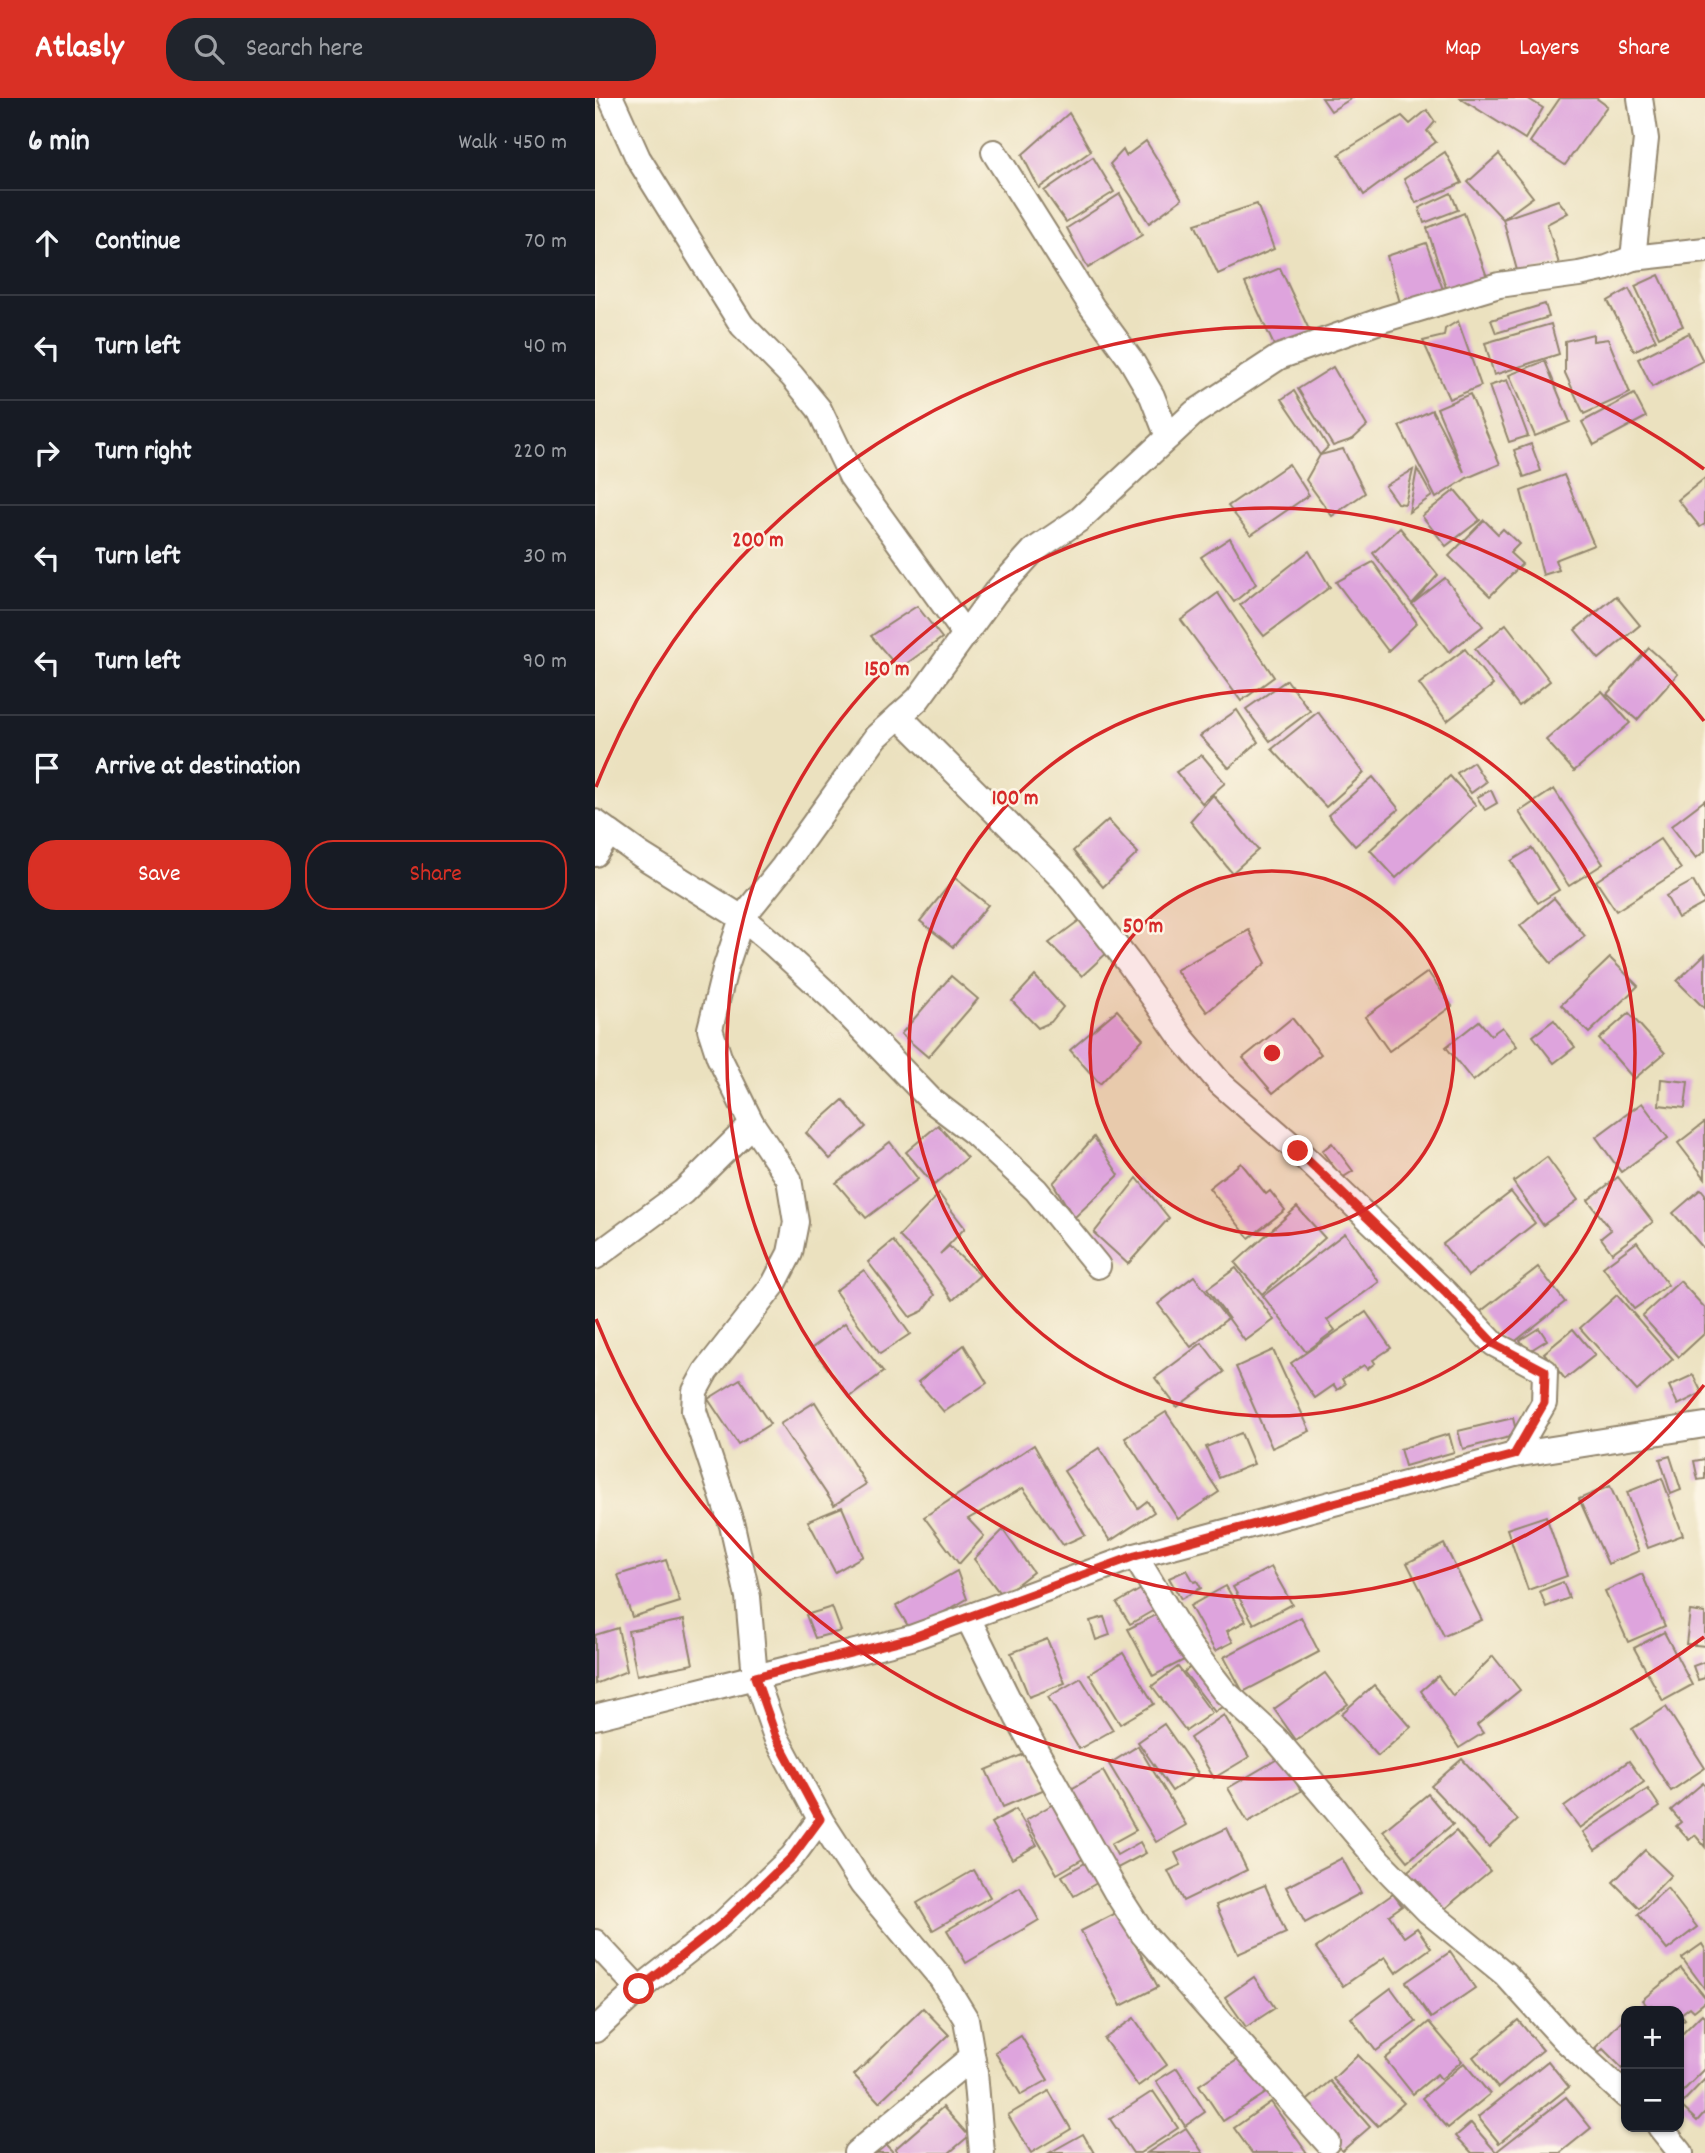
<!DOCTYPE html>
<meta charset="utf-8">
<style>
body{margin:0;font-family:Dekko,sans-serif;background:#20242c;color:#f1f3f6}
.controls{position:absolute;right:21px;bottom:21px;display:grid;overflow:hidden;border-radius:14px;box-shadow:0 2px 5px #0004}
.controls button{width:63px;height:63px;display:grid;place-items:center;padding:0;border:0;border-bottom:2px solid #363941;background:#171b24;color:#f1f3f6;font:35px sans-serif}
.stop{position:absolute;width:21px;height:21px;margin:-16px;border:5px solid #d93025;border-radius:50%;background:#fff}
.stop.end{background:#d93025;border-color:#fff;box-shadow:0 2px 7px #0008}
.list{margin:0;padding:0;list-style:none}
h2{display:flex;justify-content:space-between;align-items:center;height:91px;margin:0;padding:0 28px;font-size:30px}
h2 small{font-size:23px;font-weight:400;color:#9ea1a6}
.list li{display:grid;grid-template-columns:46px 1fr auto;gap:21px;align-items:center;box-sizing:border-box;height:105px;padding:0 28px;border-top:2px solid #363941}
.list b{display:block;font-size:26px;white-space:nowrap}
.list em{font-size:23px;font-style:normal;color:#9ea1a6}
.actions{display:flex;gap:14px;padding:21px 28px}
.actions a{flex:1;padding:16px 0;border:2px solid #d93025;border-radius:28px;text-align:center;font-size:24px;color:#d93025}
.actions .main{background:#d93025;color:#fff}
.icon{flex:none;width:38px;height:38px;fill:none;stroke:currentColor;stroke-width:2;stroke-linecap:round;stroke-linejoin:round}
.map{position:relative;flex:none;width:1110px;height:2055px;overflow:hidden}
header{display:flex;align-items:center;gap:42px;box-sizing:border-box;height:98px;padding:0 35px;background:#d93025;color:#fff}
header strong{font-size:33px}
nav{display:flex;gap:38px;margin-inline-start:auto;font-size:24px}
.search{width:490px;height:63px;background:#20242c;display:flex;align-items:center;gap:18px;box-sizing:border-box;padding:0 24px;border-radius:28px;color:#9ea1a6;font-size:26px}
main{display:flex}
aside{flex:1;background:#171b24}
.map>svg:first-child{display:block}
</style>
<header>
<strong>Atlasly</strong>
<div class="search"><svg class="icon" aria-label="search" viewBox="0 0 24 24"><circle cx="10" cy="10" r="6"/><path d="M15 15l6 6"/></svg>Search here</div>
<nav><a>Map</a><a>Layers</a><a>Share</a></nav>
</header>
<main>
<aside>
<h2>6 min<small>Walk · 450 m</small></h2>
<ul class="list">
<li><svg class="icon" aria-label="ahead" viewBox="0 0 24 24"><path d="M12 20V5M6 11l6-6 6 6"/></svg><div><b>Continue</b></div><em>70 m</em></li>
<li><svg class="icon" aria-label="left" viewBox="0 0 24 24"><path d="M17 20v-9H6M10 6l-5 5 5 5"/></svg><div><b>Turn left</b></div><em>40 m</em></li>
<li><svg class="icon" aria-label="right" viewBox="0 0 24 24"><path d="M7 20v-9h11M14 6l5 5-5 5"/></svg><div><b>Turn right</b></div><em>220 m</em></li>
<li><svg class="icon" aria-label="left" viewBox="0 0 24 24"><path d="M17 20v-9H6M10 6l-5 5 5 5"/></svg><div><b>Turn left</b></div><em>30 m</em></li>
<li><svg class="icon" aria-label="left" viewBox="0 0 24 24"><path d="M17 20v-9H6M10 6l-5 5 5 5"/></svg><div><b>Turn left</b></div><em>90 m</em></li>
<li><svg class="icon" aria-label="arrive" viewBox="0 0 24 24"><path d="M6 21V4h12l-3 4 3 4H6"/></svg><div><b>Arrive at destination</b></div></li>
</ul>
<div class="actions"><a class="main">Save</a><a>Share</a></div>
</aside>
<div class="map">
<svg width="1110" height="2055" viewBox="0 0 1110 2055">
<rect width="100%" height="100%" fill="#fcf5e5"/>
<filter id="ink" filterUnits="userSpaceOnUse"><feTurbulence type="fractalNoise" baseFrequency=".0143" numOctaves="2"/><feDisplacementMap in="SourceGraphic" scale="14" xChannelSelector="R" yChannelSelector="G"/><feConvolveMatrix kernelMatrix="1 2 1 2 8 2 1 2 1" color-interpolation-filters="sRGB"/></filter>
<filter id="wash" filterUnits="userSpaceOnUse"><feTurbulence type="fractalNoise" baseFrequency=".00686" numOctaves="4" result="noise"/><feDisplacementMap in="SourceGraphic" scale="28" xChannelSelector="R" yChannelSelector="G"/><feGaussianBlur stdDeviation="1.57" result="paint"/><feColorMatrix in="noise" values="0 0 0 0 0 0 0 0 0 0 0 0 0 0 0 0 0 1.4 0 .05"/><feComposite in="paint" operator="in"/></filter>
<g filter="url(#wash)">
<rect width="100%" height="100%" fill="#ebe1bf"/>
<g id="blocks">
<g fill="#dea4dd">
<path d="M727 0H757L736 13Z"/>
<path d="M865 0H932L948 10 930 41Z"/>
<path d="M965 0H1001L1012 8 970 67 935 44Z"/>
<path d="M832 12 840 24 832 33 841 44 769 97 744 56 807 18 815 26Z"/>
<path d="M474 15 496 53 444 90 427 57Z"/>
<path d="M551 43 587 101 554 125 515 66 528 52 531 58Z"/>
<path d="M850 54 867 85 821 105 809 81Z"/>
<path d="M904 56 938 99 908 121 963 102 973 115 952 126 964 166 923 176 908 121 873 84Z"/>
<path d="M498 59 519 94 471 124 449 93Z"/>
<path d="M856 95 863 112 829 125 824 110Z"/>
<path d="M525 96 547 137 493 170 472 130Z"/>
<path d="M662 106 679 151 623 176 600 126Z"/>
<path d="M869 115 892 179 852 193 832 130Z"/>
<path d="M831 145 850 197 807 212 792 158Z"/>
<path d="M685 170 718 240 683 256 650 185Z"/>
<path d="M1064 177 1088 228 1064 239 1040 188Z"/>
<path d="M1034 191 1061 242 1039 253 1013 203Z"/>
<path d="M950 206 954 219 901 235 896 222Z"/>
<path d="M863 223 886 288 854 301 828 243 849 238 850 231Z"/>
<path d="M956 226 964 256 899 277 890 245Z"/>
<path d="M1094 235 1108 263 1057 289 1043 261Z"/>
<path d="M998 236V243L1013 241 1035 295 989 316 970 275V243Z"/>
<path d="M950 263 975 324 940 338 914 277Z"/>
<path d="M738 269 772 328 758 341 738 348 703 291Z"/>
<path d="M912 282 933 338 914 344 894 288Z"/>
<path d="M699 293 733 349 725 357 687 301Z"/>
<path d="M875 296 905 366 872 380 841 400 804 328 837 312 869 374 842 310Z"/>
<path d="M1039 296 1051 319 999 347 987 324Z"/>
<path d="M936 346 946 373 929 379 919 352Z"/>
<path d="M748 351 770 395 737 418 711 382 725 357Z"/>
<path d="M694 366 714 397 656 437 633 408Z"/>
<path d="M822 371 837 398 814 414Z"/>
<path d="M818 372 810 406 802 405 790 388Z"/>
<path d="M969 377 999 447 960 462 964 472 948 477 926 393Z"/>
<path d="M1110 380V426L1105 429 1083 402Z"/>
<path d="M860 392 885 422 851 448 827 418Z"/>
<path d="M889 422 903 436 908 431 924 446 915 455 927 466 895 498 854 458Z"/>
<path d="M805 430 843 477 817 506 778 455Z"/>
<path d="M635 440 661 486 639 504 606 459Z"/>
<path d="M714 453 735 489 669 538 645 507Z"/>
<path d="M778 464 822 525 793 553 741 484Z"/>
<path d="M850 480 888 528 854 554 817 506Z"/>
<path d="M623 495 679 579 646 603 586 522Z"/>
<path d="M1021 498 1045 527 1004 561 980 532Z"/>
<path d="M322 508 347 540 304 571 276 538Z"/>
<path d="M911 526 955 583 924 608 880 551Z"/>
<path d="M1054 550 1083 576 1042 622 1012 596Z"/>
<path d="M870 551 898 587 852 623 824 586Z"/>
<path d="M692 582 715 613 675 643 651 611Z"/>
<path d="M1007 593 1035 625 979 673 951 642Z"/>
<path d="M642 612 663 644 634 670 605 638Z"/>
<path d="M723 614 769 675 731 709 677 651Z"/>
<path d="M607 657 630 685 607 705 581 674Z"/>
<path d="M878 664 891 684 876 695 862 675Z"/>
<path d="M855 678 881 707 801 780 775 752Z"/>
<path d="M778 679 804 711 760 748 733 717Z"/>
<path d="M959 691 1008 766 974 788 924 714Z"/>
<path d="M896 692 902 705 890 712 882 699Z"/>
<path d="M618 697 663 752 637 775 595 723Z"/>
<path d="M1110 702V753L1101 760 1076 728Z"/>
<path d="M513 722 543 755 508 789 478 753Z"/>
<path d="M1065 741 1086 771 1021 813 1001 783Z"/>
<path d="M937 750 964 792 943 805 916 763Z"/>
<path d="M360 780 393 807 358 849 325 823Z"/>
<path d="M1098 783 1110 805 1083 820 1071 798Z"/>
<path d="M959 800 990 838 956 865 925 828Z"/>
<path d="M486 821 515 852 487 878 454 845Z"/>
<path d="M654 832 671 865 612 914 581 872Z"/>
<path d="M1110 856V911L1082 883Z"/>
<path d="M1015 860 1043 888 994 935 966 907Z"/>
<path d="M833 874 857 908 794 953 770 919Z"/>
<path d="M356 878 383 901 333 959 306 936Z"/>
<path d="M440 878 468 909 456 924 443 930 417 903Z"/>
<path d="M522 912 548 941 505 986 475 952Z"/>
<path d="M1034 915 1070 955 1039 981 1004 941Z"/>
<path d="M697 920 726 956 678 995 648 960Z"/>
<path d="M959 922 980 949 959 965 938 938Z"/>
<path d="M884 923 896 937 907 929 922 948 878 983 851 949Z"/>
<path d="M1066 981 1093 984 1090 1010 1064 1007Z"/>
<path d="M248 1002 271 1029 235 1061 211 1035Z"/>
<path d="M1047 1005 1073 1040 1026 1074 1001 1039Z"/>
<path d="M1110 1024V1080L1083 1045Z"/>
<path d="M343 1027 372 1060 339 1087 311 1054Z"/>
<path d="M499 1039 524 1077 479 1120 458 1085Z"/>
<path d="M295 1044 323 1081 271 1120 241 1085Z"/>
<path d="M737 1045 758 1073 747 1080 727 1053Z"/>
<path d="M952 1059 983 1102 948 1127 918 1084Z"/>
<path d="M646 1065 671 1096 675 1093 690 1112 654 1140 614 1090Z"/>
<path d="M1023 1079 1058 1124 1017 1155 1006 1140 1016 1132 993 1102Z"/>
<path d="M542 1080 574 1120 533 1166 499 1135Z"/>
<path d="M1106 1091 1110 1096V1152L1078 1115Z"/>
<path d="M916 1094 940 1125 873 1178 848 1146Z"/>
<path d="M344 1096 370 1130 345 1156 354 1148 385 1177 358 1202 334 1169 304 1138Z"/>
<path d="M702 1109 730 1140 667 1196 640 1165Z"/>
<path d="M750 1135 784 1184 732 1222 740 1232 711 1254 668 1198Z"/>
<path d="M298 1143 340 1197 328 1213 315 1219 273 1164Z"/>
<path d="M1042 1144 1073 1187 1039 1211 1008 1169Z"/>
<path d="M943 1169 970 1204 913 1249 885 1214Z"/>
<path d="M641 1170 679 1222 650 1243 612 1191Z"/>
<path d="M269 1172 315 1236 285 1256 240 1193Z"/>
<path d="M599 1178 632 1221 596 1249 563 1206Z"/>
<path d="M1085 1183 1110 1210V1235L1084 1259 1047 1218Z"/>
<path d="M1022 1197 1078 1261 1042 1293 985 1230Z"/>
<path d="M771 1214 796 1250 778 1262 780 1265 772 1271 769 1267 747 1281 750 1286 742 1292 739 1287 720 1300 696 1265Z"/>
<path d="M250 1225 288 1274 255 1299 217 1250Z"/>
<path d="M944 1230 952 1242 933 1254 925 1242Z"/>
<path d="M978 1231 1000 1257 970 1281 949 1255Z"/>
<path d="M607 1245 629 1274 582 1309 560 1280Z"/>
<path d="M369 1247 392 1285 349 1314 323 1284Z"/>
<path d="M678 1252 715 1333 677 1350 641 1269Z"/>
<path d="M1098 1277 1107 1295 1083 1307 1074 1288Z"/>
<path d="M145 1281 175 1326 143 1346 113 1301Z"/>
<path d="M220 1304 271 1386 239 1407 185 1326Z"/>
<path d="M571 1314 624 1394 583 1421 530 1340Z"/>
<path d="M918 1320 922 1337 868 1351 863 1333Z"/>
<path d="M646 1335 659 1366 624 1380 611 1349Z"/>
<path d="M854 1336 859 1354 810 1368 805 1351Z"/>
<path d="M439 1347 490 1437 468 1447 428 1390 373 1421 389 1438 364 1466 329 1419Z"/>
<path d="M504 1350 543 1410 552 1403 559 1414 515 1443 469 1373Z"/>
<path d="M1075 1358 1086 1392 1076 1396 1065 1361Z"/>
<path d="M1110 1361V1381L1103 1382 1099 1363Z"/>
<path d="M1067 1380 1088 1437 1053 1450 1032 1394Z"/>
<path d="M1015 1388 1044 1453 1013 1466 984 1401Z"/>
<path d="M247 1409 268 1458 240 1474 213 1423Z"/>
<path d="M951 1418 972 1478 933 1492 912 1431Z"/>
<path d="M408 1432 438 1474 407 1498 379 1461Z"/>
<path d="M849 1446 887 1522 849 1538 812 1465Z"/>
<path d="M71 1462 85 1504 37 1519 23 1477Z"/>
<path d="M676 1469 697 1506 659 1526 638 1489Z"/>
<path d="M592 1472 599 1484 602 1483 606 1490 586 1501 574 1480Z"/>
<path d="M362 1473 372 1501 316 1533 301 1508Z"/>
<path d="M1047 1476 1070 1528 1033 1544 1010 1493Z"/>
<path d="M968 1484 974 1500 951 1509 945 1493Z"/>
<path d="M631 1488 651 1523 632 1533 638 1544 620 1553 595 1508Z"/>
<path d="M548 1490 561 1511 535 1526 522 1505Z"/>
<path d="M237 1509 246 1533 220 1540 211 1517Z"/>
<path d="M1095 1513 1110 1515V1548L1091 1546Z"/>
<path d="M563 1516 580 1550 586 1547 593 1560 558 1578 533 1531Z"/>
<path d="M509 1519 515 1537 501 1542 495 1523Z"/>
<path d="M706 1519 724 1554 648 1594 629 1559Z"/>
<path d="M89 1522 98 1566 42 1577 33 1533Z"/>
<path d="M23 1530 32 1573 0 1586V1537Z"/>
<path d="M1069 1534 1097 1587 1068 1603 1039 1550Z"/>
<path d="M452 1541 470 1585 434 1599 416 1555Z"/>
<path d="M528 1555 559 1606 525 1626 494 1576Z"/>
<path d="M898 1558 925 1592 882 1627 888 1635 864 1650 826 1593 843 1578 858 1598Z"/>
<path d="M1109 1564 1110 1580 1103 1582 1098 1568Z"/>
<path d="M601 1565 632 1605 620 1614 589 1574Z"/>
<path d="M583 1569 617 1615 591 1633 557 1588Z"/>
<path d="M730 1575 753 1606 701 1642 679 1611Z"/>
<path d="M486 1580 518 1632 484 1651 453 1599Z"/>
<path d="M779 1587 816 1629 783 1658 746 1616Z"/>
<path d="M1071 1609 1110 1670 1076 1693 1037 1631Z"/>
<path d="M629 1617 654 1659 619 1680 595 1640Z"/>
<path d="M569 1626 603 1675 577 1693 543 1644Z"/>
<path d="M543 1648 591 1727 561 1744 514 1666Z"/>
<path d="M434 1654 450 1691 408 1709 391 1672Z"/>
<path d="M686 1659 706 1693 653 1724 633 1690Z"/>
<path d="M867 1661 923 1722 894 1749 836 1688Z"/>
<path d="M1034 1663 1049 1684 985 1730 969 1709Z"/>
<path d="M508 1673 541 1732 516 1746 522 1757 545 1744 551 1755 515 1774 471 1694Z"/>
<path d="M1108 1685 1110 1688V1749L1100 1737 1094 1742 1081 1728 1086 1724 1076 1712Z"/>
<path d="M1053 1691 1065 1709 1000 1752 988 1734Z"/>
<path d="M833 1696 858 1726 813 1763 788 1733Z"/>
<path d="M465 1702 496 1756 462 1776 431 1722Z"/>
<path d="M421 1711 442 1747 417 1761 396 1725Z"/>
<path d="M632 1730 652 1772 588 1803 573 1773 586 1767 580 1755Z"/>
<path d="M861 1733 895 1773 848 1812 822 1781 816 1786 808 1777Z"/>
<path d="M1050 1752 1076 1777 1044 1810 1018 1784Z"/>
<path d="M747 1760 766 1795 710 1825 691 1789Z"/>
<path d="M497 1761 509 1781 479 1798 467 1778Z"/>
<path d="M379 1772 395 1799 338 1832 322 1805Z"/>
<path d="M670 1787 691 1835 643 1856 621 1807Z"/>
<path d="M425 1789 444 1822 371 1865 352 1832Z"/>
<path d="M1072 1790 1102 1829 1072 1852 1043 1816Z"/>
<path d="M798 1796 807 1808 794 1817 809 1839 822 1830 836 1850 801 1875 790 1859 748 1888 721 1850Z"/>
<path d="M523 1814 563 1889 526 1908 486 1833Z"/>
<path d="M1107 1846 1110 1851V1891L1087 1860Z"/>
<path d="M855 1854 880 1890 836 1920 811 1884Z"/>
<path d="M1086 1870 1110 1899V1904L1099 1913 1095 1909 1086 1916 1090 1921 1084 1926V1913H1062L1056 1907 1053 1909 1047 1902Z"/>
<path d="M659 1879 680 1910 651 1929 630 1899Z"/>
<path d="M796 1890 821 1924 781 1953 756 1920Z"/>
<path d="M328 1910 354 1937 284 2004 259 1977Z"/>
<path d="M1107 1916 1110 1919V1971L1084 1997V1939Z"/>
<path d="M1031 1918V1980L1027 1976 1030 1973 1008 1951 1004 1955 1000 1950Z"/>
<path d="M539 1920 572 1967 543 1988 509 1941Z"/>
<path d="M923 1922 948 1952 903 1990 878 1959Z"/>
<path d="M834 1924 867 1963 846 1981 842 1976 818 1996 790 1961Z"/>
<path d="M426 1938 453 1982 426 1997 400 1954Z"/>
<path d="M650 1957 674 1993 628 2023 604 1987Z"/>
<path d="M763 1957 809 2005 783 2028 738 1981Z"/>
<path d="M953 1963 974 1989 904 2045 883 2019Z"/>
<path d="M869 1965 895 1996 853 2030 827 2000Z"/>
<path d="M582 1970 610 2014 590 2028 561 1983Z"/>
<path d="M1110 1981V2014L1102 2023 1085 2007Z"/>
<path d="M735 1983 775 2029 747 2053 707 2007Z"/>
<path d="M454 1993 476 2031 436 2055 413 2017Z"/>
<path d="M558 1993 583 2030 545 2055H538L515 2021Z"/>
<path d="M971 1999 996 2030 965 2055H904L902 2053Z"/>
<path d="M676 2004 712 2055H657L639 2030Z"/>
<path d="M348 2009 374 2038 354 2055H303L300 2051Z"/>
<path d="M876 2025 902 2055H877L861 2038Z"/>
<path d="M591 2030 608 2055H552Z"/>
<path d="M488 2036 499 2055H454Z"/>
<path d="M286 2042 299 2055H272Z"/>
</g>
</g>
</g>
<g filter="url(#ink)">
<use href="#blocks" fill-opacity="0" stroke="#93866e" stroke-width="2"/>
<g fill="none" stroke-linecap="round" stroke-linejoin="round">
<defs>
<g id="street">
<path d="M16 0 43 60 147 227 197 278 224 311 256 378 370 536"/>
<path d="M399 54 497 209 536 262 557 298 573 339"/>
<path d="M1038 160 1051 41 1045 0"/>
<path d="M304 618 469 782 534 865 586 939 625 985 703 1053 850 1194 899 1246 950 1273 949 1305 919 1357"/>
<path d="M0 724 46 757 147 820 177 845 239 902 336 1002 378 1034 441 1092 503 1168"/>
<path d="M0 756 15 735"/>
<path d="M0 1159 88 1094 157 1026"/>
<path d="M540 1458 595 1549 629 1593 681 1641 784 1763 833 1813 910 1876 970 1942 1031 1998"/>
<path d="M373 1520 422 1619 521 1794 548 1836 732 2044"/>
<path d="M0 1619 316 1540 540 1458 919 1357 1110 1327"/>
<path d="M0 1844 44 1891"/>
<path d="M0 1932 44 1891 127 1826 197 1759 225 1721"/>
<path d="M1065 2029 1086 2055"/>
<path d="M261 2055 377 1959"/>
<path d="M387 2055 380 1974 371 1921 346 1880 267 1786 225 1721 181 1639 160 1579 153 1499 137 1427 99 1313 100 1293 111 1273 179 1186 195 1155 201 1124 194 1081 157 1026 124 959 115 931 130 871 147 820 188 769 281 639 323 601 400 495 438 453 485 421 599 315 684 259 790 221 904 187 984 176 1012 170 1038 160 1110 152"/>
</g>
</defs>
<use href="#street" stroke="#93866e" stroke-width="28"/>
<use href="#street" stroke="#fff" stroke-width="24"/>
</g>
</g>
<g fill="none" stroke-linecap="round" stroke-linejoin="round" filter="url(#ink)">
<path stroke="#d93025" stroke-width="9" d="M44 1891 127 1826 197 1759 225 1721 181 1639 160 1579 316 1540 540 1458 919 1357 949 1305 950 1273 899 1246 850 1194 703 1053"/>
</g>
<circle cx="677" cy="955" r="182" fill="#d62828" fill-opacity=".12"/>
<g fill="none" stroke="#d62828" stroke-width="3.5">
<circle cx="677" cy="955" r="182"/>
<circle cx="677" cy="955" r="363"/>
<path d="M1109 1287A545 545 0 1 1 1109 623"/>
<path d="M1109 1539A727 727 0 0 1 1 1221M1 689A727 727 0 0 1 1109 371"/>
</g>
<circle cx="677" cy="955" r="10" fill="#d62828" stroke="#fcf5e5" stroke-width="3.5"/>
<g font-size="21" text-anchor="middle" font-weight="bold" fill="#d62828" stroke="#fcf5e5" stroke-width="5" stroke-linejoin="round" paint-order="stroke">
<text x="163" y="448">200 m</text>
<text x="292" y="577">150 m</text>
<text x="420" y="706">100 m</text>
<text x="548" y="834">50 m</text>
</g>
</svg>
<div class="controls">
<button>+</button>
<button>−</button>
</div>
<div class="stop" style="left:44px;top:1891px"></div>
<div class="stop end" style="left:703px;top:1053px"></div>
</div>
</main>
